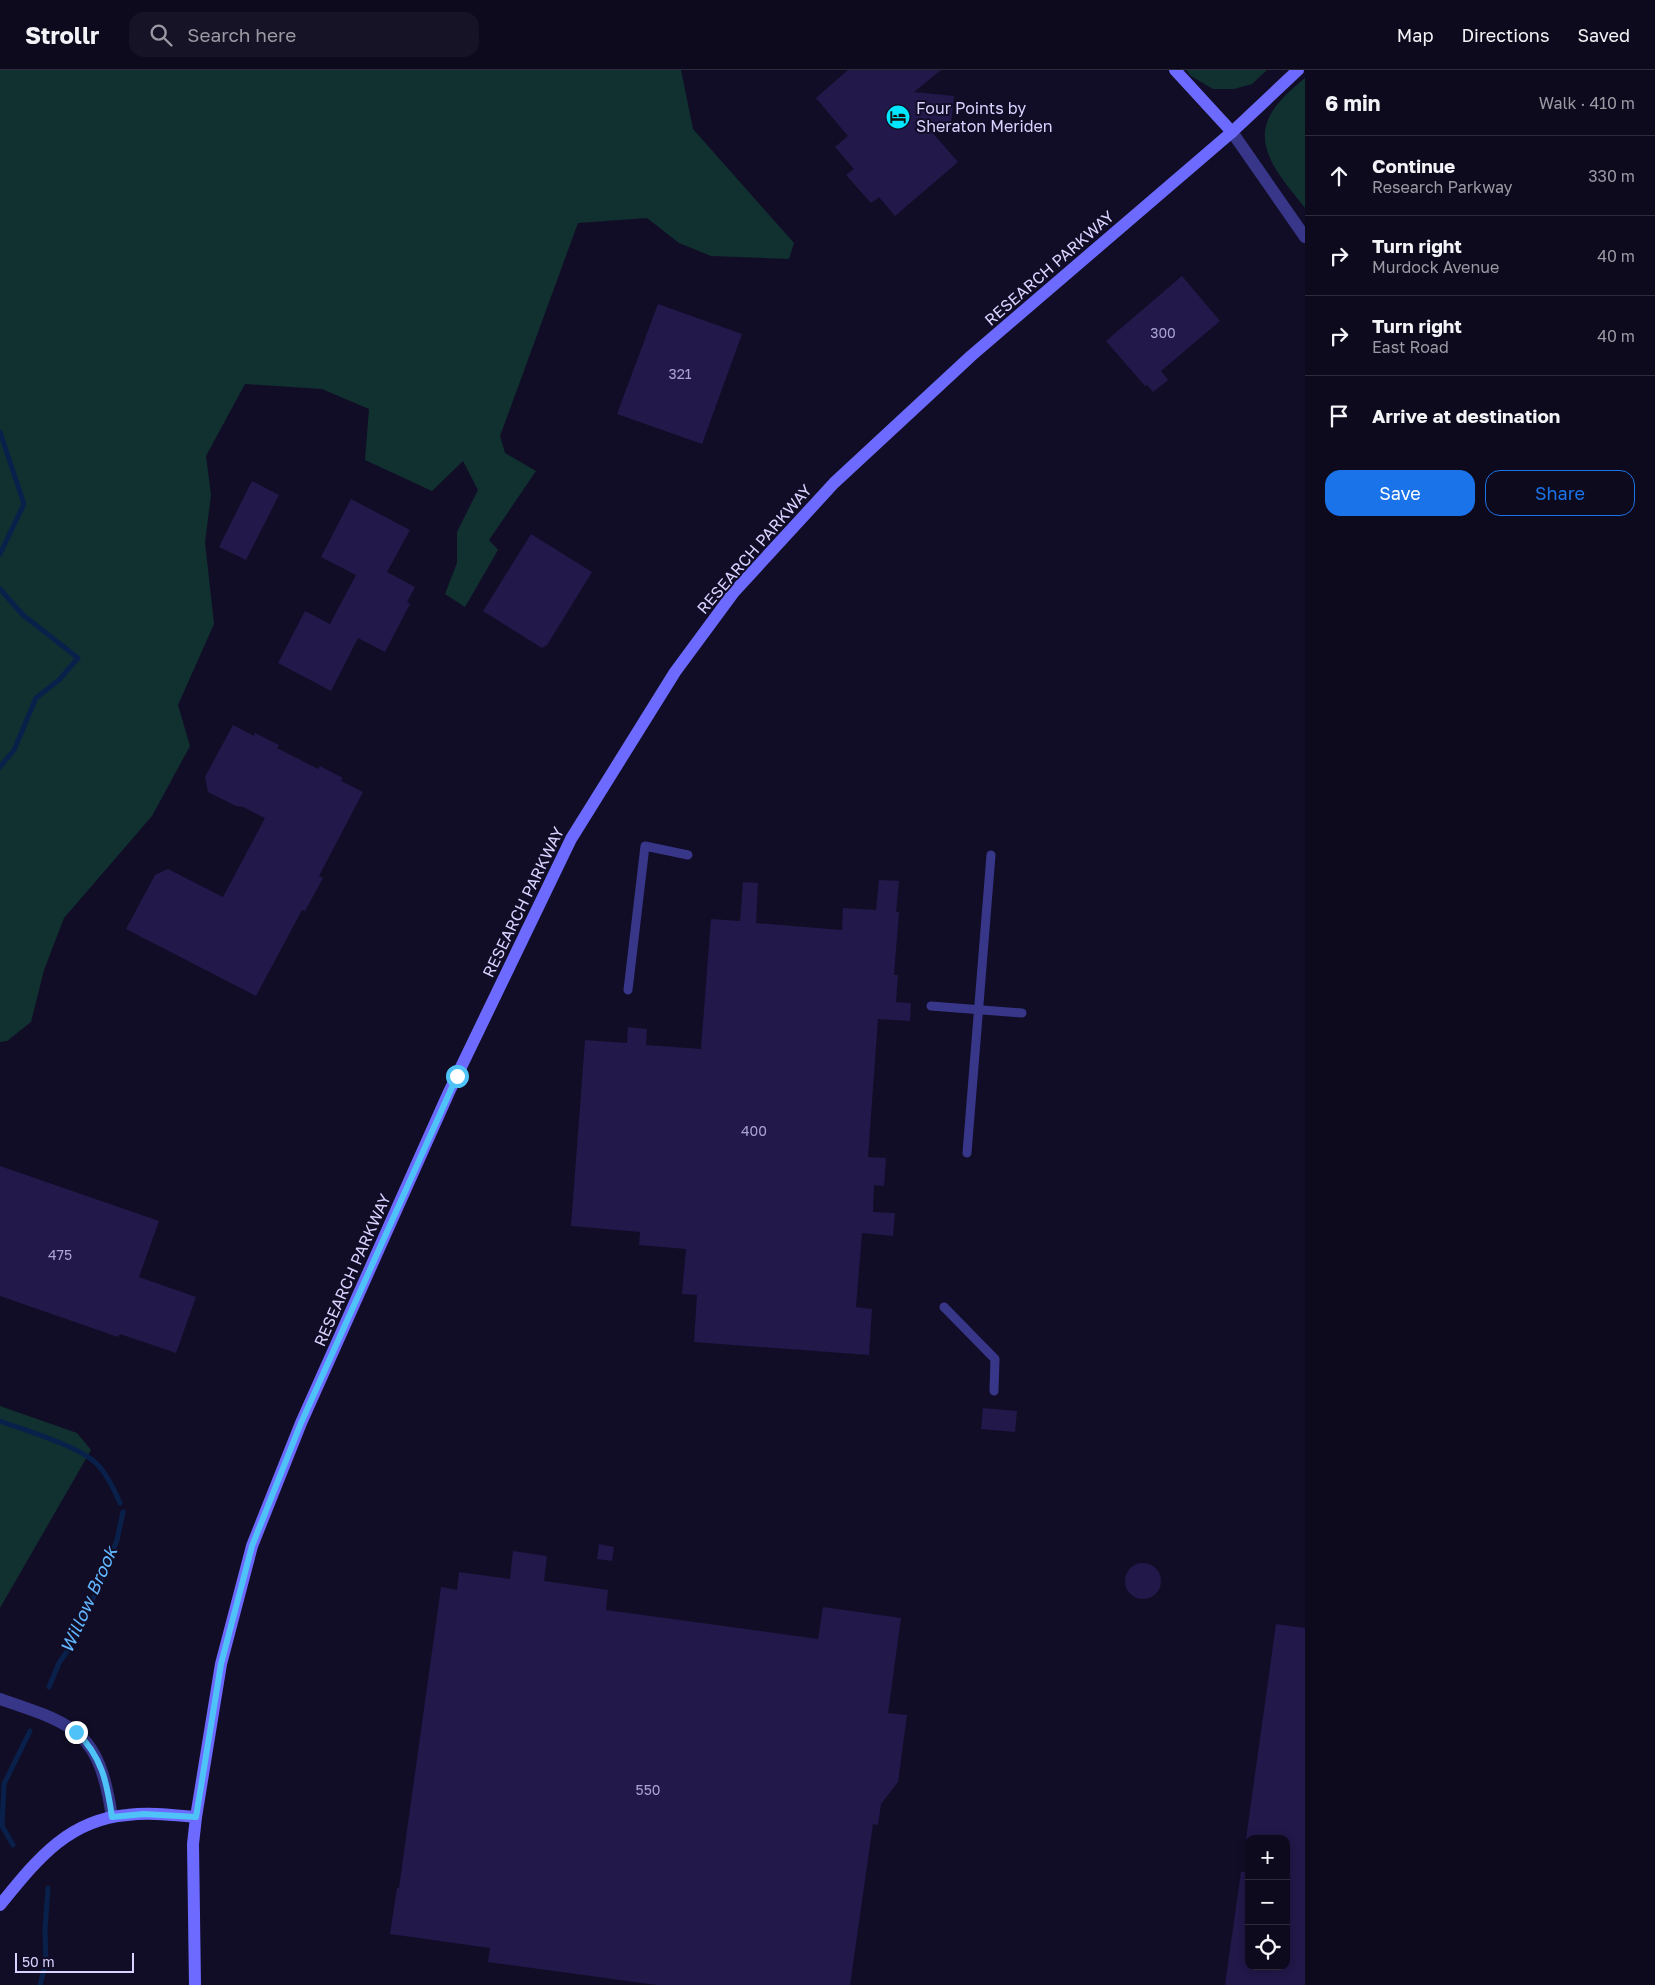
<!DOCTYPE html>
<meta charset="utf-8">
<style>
body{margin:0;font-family:"Golos Text",sans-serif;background:#171326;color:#f1f3f6}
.controls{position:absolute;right:15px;bottom:15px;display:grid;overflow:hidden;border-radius:10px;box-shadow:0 2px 8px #0003}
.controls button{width:45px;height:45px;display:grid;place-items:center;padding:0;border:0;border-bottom:1px solid #2e2b3b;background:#0e0a1d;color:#f1f3f6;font:25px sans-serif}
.scale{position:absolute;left:15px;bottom:12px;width:119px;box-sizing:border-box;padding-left:5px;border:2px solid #d8d3ff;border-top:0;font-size:14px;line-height:18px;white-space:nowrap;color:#d8d3ff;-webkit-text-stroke:4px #120d27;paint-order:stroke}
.stop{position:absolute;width:15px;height:15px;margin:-11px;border:4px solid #4fc3f7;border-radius:50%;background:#fff}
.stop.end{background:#4fc3f7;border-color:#fff;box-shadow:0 1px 5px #0008}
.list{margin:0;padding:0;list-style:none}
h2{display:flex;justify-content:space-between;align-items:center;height:65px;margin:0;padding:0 20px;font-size:21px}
h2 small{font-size:16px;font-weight:400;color:#9b9aa4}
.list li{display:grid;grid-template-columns:32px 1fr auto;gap:15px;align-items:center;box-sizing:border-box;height:80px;padding:0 20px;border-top:1px solid #2e2b3b}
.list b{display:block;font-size:19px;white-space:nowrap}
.list p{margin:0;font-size:16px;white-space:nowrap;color:#9b9aa4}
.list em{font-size:16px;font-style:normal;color:#9b9aa4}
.actions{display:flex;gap:10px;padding:15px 20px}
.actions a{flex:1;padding:11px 0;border:1px solid #1a73e8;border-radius:15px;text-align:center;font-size:18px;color:#1a73e8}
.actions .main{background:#1a73e8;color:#fff}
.icon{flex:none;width:28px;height:28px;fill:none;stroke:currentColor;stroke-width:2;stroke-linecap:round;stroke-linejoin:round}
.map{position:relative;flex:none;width:1305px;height:1915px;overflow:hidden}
header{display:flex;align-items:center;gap:30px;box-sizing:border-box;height:70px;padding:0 25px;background:#0e0a1d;border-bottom:1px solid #2e2b3b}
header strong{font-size:24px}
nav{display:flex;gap:28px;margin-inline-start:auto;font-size:18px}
.search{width:350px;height:45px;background:#171326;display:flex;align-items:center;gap:12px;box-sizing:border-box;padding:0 18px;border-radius:15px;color:#9b9aa4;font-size:19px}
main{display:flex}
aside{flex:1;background:#0e0a1d}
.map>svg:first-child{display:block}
</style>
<header>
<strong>Strollr</strong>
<div class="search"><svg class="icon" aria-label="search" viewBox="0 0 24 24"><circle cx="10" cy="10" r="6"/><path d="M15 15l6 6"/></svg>Search here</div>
<nav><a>Map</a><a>Directions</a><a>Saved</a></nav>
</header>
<main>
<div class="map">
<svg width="1305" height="1915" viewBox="0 0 1305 1915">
<rect width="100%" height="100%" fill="#120d27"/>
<g fill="#103130">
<path d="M0 0H681L693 59 794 173 789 189 711 186 679 173 647 148 578 153 500 366 505 383 536 401 489 470 498 480 465 537 445 524 457 493V462L478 420 463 391 432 421 365 390 369 339 322 319 245 314 206 386 211 425 205 472 214 554 178 635 190 676 152 746 64 848 44 900 31 952 7 971 0 972Z"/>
<path d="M1186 0H1267L1252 14 1234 19H1213L1191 6Z"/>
<path d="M1305 8V138C1279 104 1243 70 1282 29 1289 21 1297 15 1305 8Z"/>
<path d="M0 1336 77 1363 91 1380 0 1538Z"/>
</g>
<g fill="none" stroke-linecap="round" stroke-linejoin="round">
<g stroke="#09214a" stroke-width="5">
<path d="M0 362 24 434 0 484"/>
<path d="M0 519 23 545 78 588 59 610 36 628 14 680 0 697"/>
<path d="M0 1351C25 1360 78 1376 96 1393 107 1404 114 1419 120 1433"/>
<path d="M49 1617 59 1593 70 1577 98 1518 117 1470 123 1442"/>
<path d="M13 1775 2 1756 4 1714 30 1661"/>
<path d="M40 1915 46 1892 45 1859 48 1818"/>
</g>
</g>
<g fill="#221849">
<path d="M848 0H941L914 22 954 26 951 55 923 52 958 92 895 146 879 127 871 133 846 105 854 99 835 77 848 66 816 28Z"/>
<path d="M1182 206 1220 251 1161 301 1168 310 1153 322 1147 315 1145 316 1106 271Z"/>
<path d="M658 234 742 264 702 374 617 344Z"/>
<path d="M252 411 279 425 246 490 219 477Z"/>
<path d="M351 429 410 460 387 502 415 517 407 532 410 534 385 582 358 568 331 621 278 593 305 541 330 554 356 505 321 487Z"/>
<path d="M531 464 592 502 547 575 542 578 483 541Z"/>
<path d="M233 655 254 666 255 663 279 675 277 678 318 699 320 696 343 708 341 711 363 722 319 806 323 808 305 841 302 840 256 926 126 859 155 805 168 799 223 827 265 748 243 737 236 736 208 722 205 707Z"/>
<path d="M879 810 899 811 896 842H899L894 905H898L896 932 911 933 910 951 878 949 868 1087 886 1088 884 1116 874 1115 873 1142 895 1143 893 1166 862 1163 856 1237 872 1239 869 1285 694 1272 697 1225 682 1224 686 1179 639 1175 640 1162 571 1156 585 970 627 973 628 957 647 959 646 975 701 979 711 849 740 851 743 812 758 813 756 853 842 860 843 838 876 840Z"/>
<path d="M0 1096 159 1151 139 1207 196 1227 176 1283 120 1264 118 1267 0 1226Z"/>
<path d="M983 1338 1017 1341 1015 1362 981 1359Z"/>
<path d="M599 1474 614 1477 612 1491 597 1489Z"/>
<path d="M513 1481 547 1486 544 1511 608 1520 606 1540 818 1569 823 1537 901 1548 888 1643 907 1645 898 1712 881 1734 878 1755 873 1754 850 1915H657L488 1892 490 1878 390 1864 397 1818H399L441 1517 457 1520 459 1502 510 1509Z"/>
<circle cx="1143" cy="1511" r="18"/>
<path d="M1276 1554 1305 1558V1915H1225L1241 1802H1249V1896H1286V1769H1246Z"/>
</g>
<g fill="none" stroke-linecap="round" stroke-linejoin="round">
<g stroke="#383689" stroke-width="9">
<path d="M628 920 645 776 688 785"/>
<path d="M931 936 1022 943"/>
<path d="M967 1083 991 785"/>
<path d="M944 1237 995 1289 994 1321"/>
</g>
<g stroke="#383689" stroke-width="12">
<path d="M1232 62 1305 167"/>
<path d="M0 1629C77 1655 99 1661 112 1747"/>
</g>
<g stroke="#6d6aff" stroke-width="12">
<path d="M1175 0 1232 62"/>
<path d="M0 1835C36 1791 67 1750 127 1745 150 1742 173 1745 196 1747"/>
<path d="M195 1915 193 1774 196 1747 221 1594 252 1476 301 1353 449 1022 571 769 675 602 734 522 834 413 971 286 1232 62 1298 0"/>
</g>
</g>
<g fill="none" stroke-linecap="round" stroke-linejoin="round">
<path stroke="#4fc3f7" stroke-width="6" d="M76 1662C102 1686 107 1713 112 1747L144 1744 196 1747 221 1594 252 1476 301 1353 457 1006"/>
</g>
<defs>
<symbol id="hotel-disc" viewBox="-11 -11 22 22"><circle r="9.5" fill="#00e6fe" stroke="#120d27"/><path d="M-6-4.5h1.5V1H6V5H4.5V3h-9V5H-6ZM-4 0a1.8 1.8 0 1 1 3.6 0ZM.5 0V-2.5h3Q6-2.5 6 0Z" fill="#111"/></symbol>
</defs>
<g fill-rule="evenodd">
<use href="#hotel-disc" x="884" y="33" width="28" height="28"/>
</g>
<g text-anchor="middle" stroke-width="4" stroke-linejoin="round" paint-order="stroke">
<g font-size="14" fill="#aaa4d2">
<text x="1163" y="268">300</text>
<text x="680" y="309">321</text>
<text x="754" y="1066">400</text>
<text x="60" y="1190">475</text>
<text x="648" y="1725">550</text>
</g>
<g font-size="16" fill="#d8d3ff" stroke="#120d27" text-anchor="start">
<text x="916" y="44">Four Points by<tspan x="916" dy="18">Sheraton Meriden</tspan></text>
</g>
<g font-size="16" fill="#d8d3ff" stroke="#120d27">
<text transform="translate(1049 198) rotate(-41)" y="6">RESEARCH PARKWAY</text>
<text transform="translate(754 479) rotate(-49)" y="6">RESEARCH PARKWAY</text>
<text transform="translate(523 832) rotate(-64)" y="6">RESEARCH PARKWAY</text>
<text transform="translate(352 1200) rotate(-66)" y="6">RESEARCH PARKWAY</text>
</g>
<g font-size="18" font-style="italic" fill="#61b7ff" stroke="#120d27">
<text transform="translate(89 1530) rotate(-66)" y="6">Willow Brook</text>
</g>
</g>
</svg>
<div class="controls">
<button>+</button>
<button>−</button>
<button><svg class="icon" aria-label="locate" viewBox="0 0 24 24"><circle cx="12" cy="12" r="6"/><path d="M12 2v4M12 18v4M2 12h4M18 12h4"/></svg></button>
</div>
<div class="scale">50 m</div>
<div class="stop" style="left:457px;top:1006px"></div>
<div class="stop end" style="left:76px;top:1662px"></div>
</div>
<aside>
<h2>6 min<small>Walk · 410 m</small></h2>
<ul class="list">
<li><svg class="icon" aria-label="ahead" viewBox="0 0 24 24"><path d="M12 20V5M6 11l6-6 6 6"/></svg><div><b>Continue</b><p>Research Parkway</p></div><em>330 m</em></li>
<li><svg class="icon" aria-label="right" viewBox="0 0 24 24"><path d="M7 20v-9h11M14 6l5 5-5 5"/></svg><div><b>Turn right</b><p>Murdock Avenue</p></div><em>40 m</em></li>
<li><svg class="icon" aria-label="right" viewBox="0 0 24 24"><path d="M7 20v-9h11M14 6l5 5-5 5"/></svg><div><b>Turn right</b><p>East Road</p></div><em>40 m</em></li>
<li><svg class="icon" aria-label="arrive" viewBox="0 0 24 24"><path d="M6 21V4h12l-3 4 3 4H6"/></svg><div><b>Arrive at destination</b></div></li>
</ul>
<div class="actions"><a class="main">Save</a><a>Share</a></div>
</aside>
</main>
